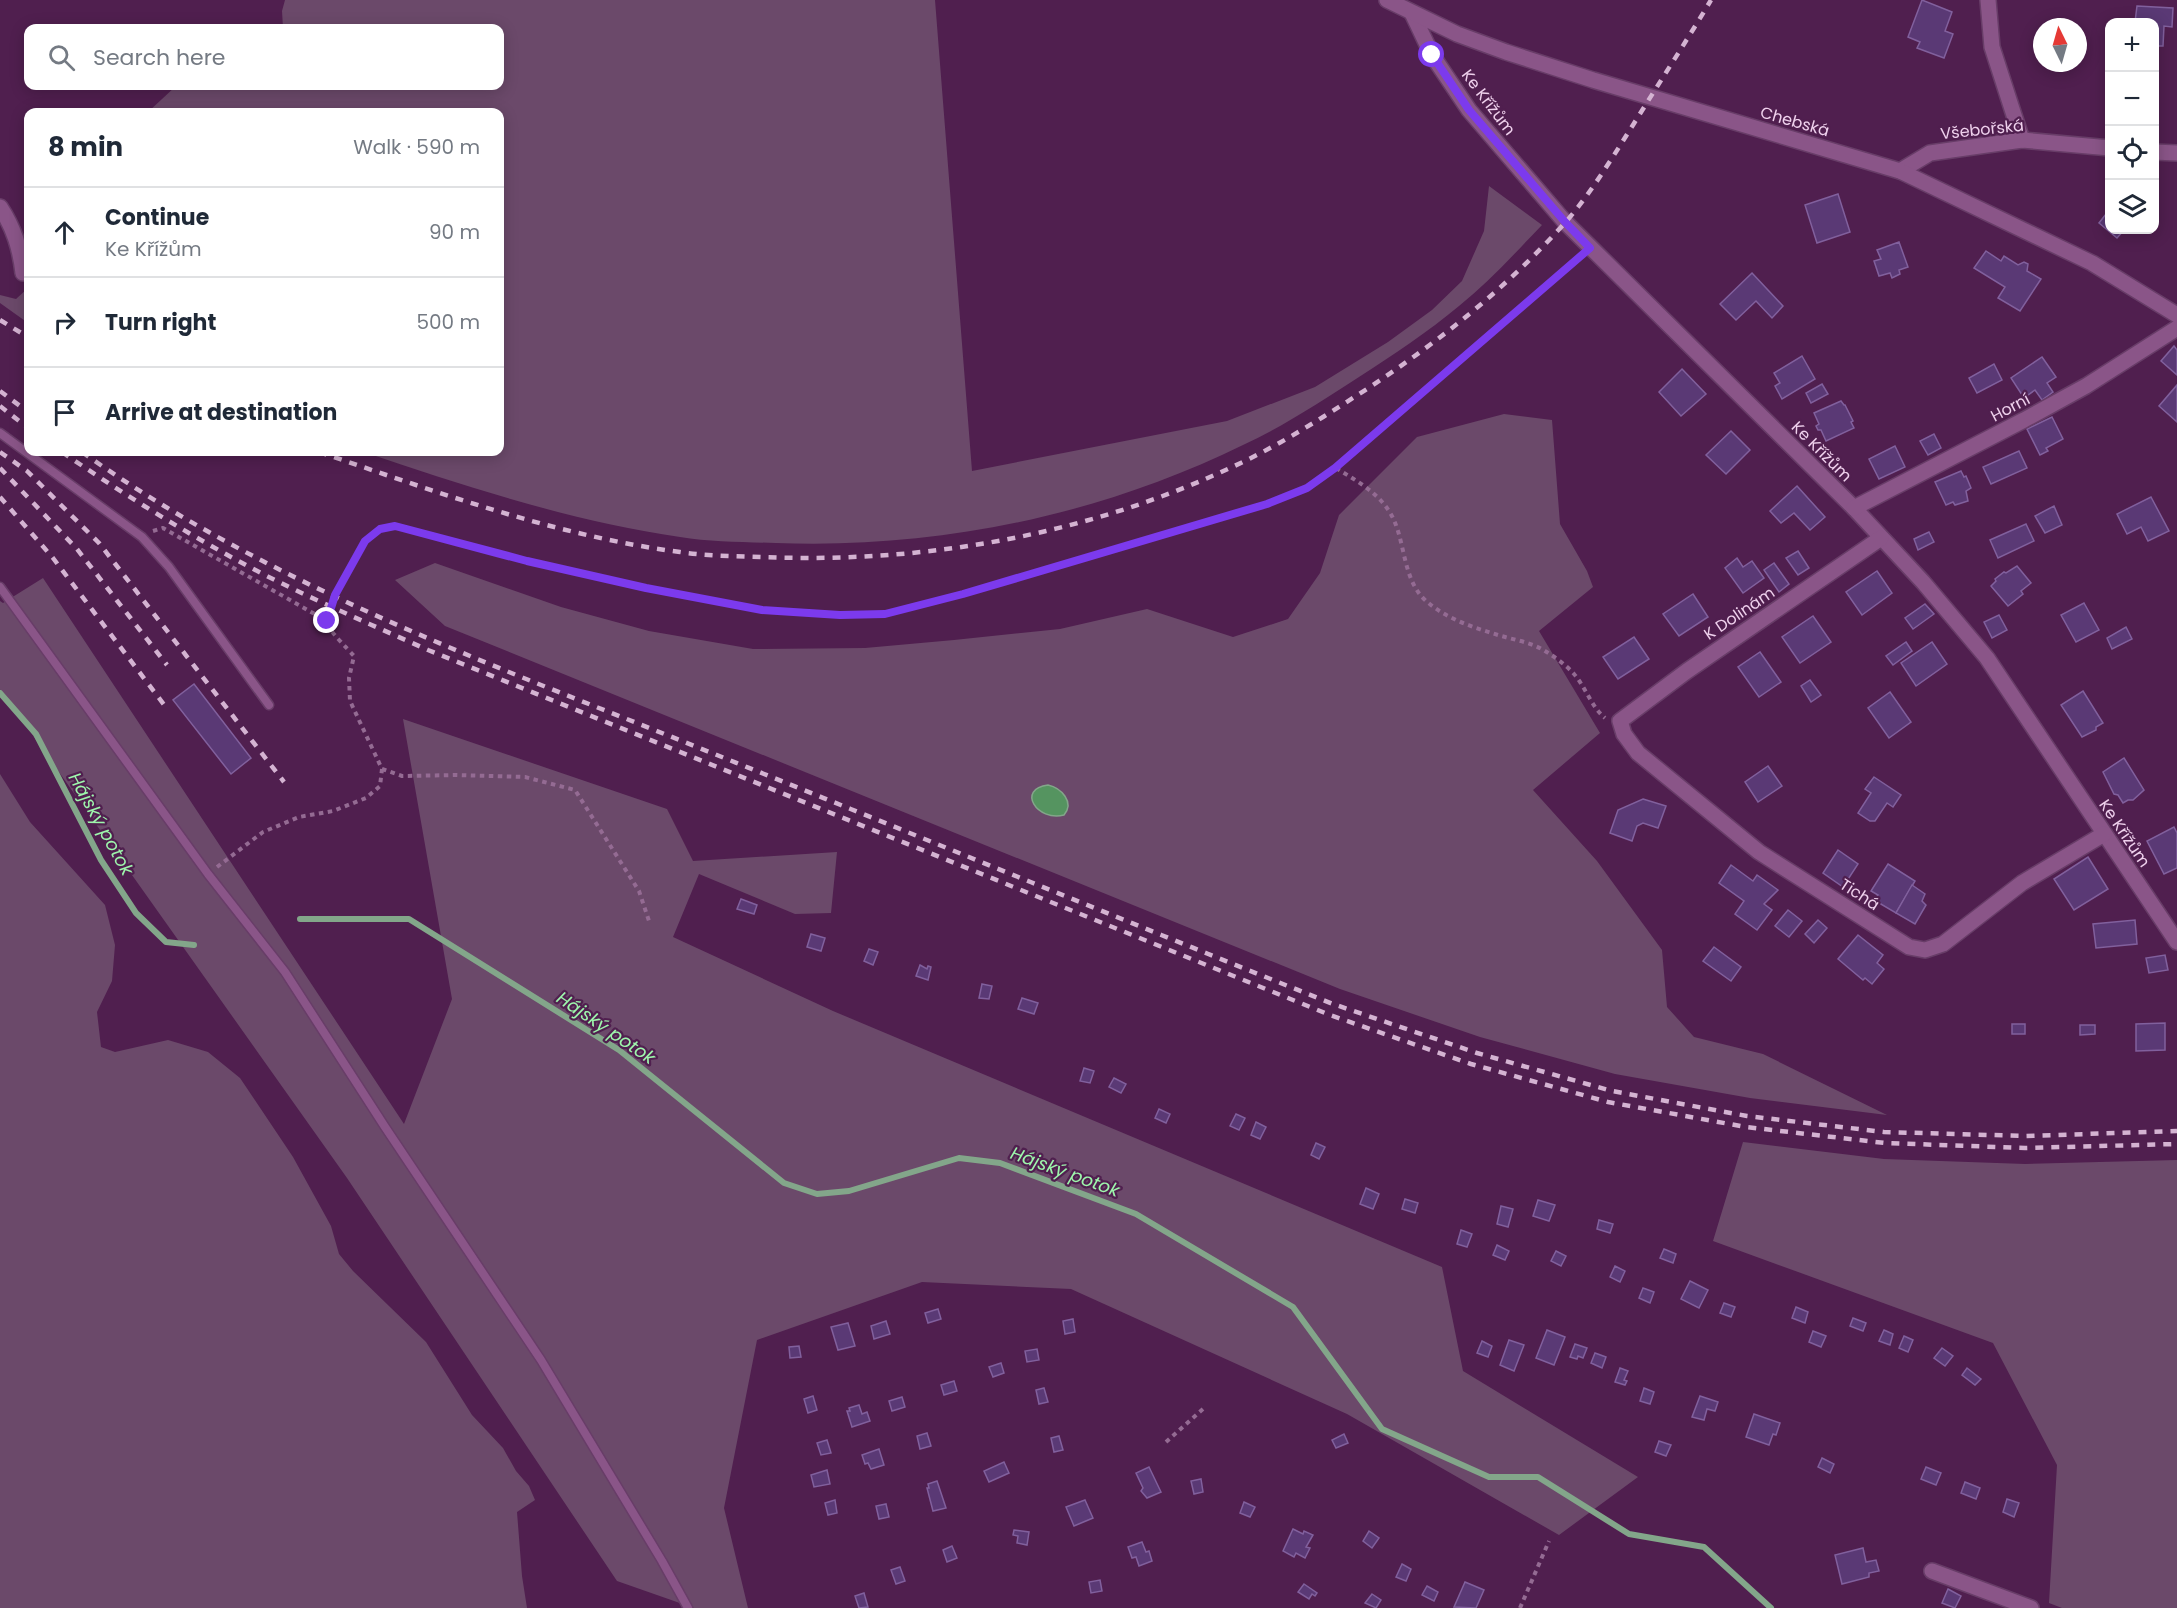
<!DOCTYPE html>
<meta charset="utf-8">
<style>
body{margin:0;font-family:Poppins,sans-serif;background:#f6f6f7;color:#1f2937}
.controls{position:absolute;right:18px;top:18px;display:grid;overflow:hidden;border-radius:12px;box-shadow:0 3px 15px #0003}
.controls button{width:54px;height:54px;display:grid;place-items:center;padding:0;border:0;border-bottom:2px solid #e0e1e3;background:#fff;color:#1f2937;font:30px sans-serif}
.compass{position:absolute;left:2033px;top:18px;width:54px;height:54px;border-radius:50%;background:#fff;box-shadow:0 3px 15px #0003;rotate:355deg}
.stop{position:absolute;width:18px;height:18px;margin:-14px;border:4px solid #7c3aed;border-radius:50%;background:#fff}
.stop.end{background:#7c3aed;border-color:#fff;box-shadow:0 2px 6px #0008}
.list{margin:0;padding:0;list-style:none}
h2{display:flex;justify-content:space-between;align-items:center;height:78px;margin:0;padding:0 24px;font-size:26px}
h2 small{font-size:20px;font-weight:400;color:#747a83}
.list li{display:grid;grid-template-columns:39px 1fr auto;gap:18px;align-items:center;box-sizing:border-box;height:90px;padding:0 24px;border-top:2px solid #e0e1e3}
.list b{display:block;font-size:22px;white-space:nowrap}
.list p{margin:0;font-size:20px;white-space:nowrap;color:#747a83}
.list em{font-size:20px;font-style:normal;color:#747a83}
.icon{flex:none;width:33px;height:33px;fill:none;stroke:currentColor;stroke-width:2;stroke-linecap:round;stroke-linejoin:round}
.map{position:relative;flex:none;width:2177px;height:1608px;overflow:hidden}
.search{position:absolute;background:#fff;box-shadow:0 3px 15px #0003;left:24px;top:24px;width:480px;height:66px;display:flex;align-items:center;gap:15px;box-sizing:border-box;padding:0 21px;border-radius:12px;color:#747a83;font-size:22px}
.panel{position:absolute;background:#fff;box-shadow:0 3px 15px #0003;left:24px;top:108px;width:480px;height:348px;border-radius:12px}
.map>svg:first-child{display:block}
</style>
<div class="map">
<svg width="2177" height="1608" viewBox="0 0 2177 1608">
<rect width="100%" height="100%" fill="#501f4f"/>
<g fill="#6b496a">
<path d="M285 0H935L972 471 1227 421 1315 387 1388 342 1432 310 1462 281 1484 231 1489 186 1542 225C1515 253 1489 282 1459 306 1428 332 1393 355 1359 377 1322 401 1284 426 1243 445 1098 516 937 549 776 543 744 542 711 542 680 537 571 521 467 487 364 452H500V112H148L176 86H500V28H283L282 11Z"/>
<path d="M28 288V323L0 303V295L16 299Z"/>
<path d="M1504 414 1552 420 1560 524 1587 571 1593 587 1539 631 1600 733 1533 790 1597 861 1662 950 1667 1007 1694 1037 1763 1054 1887 1115 1750 1098 1615 1074 1480 1037 1340 989 445 626 395 580 435 563 561 607 649 631 753 649 865 648 954 640 1060 629 1147 609 1233 637 1288 619 1320 573 1339 515 1417 437Z"/>
<path d="M43 578 404 1124 452 999 403 719 667 809 693 861 837 852 831 913 795 914 699 874 673 937 833 1011 1442 1267 1463 1371 1638 1477 1559 1535 1347 1414 1071 1289 922 1282 757 1340 724 1508 748 1608H694L617 1581 347 1178 0 689V601L3 603Z"/>
<path d="M0 774 30 822 105 905 115 945 112 981 97 1012 101 1047 115 1052 168 1040 208 1052 240 1078 293 1157 331 1226 339 1254 353 1271 426 1342 472 1415 503 1448 516 1471 529 1486 535 1500 517 1512 522 1576 527 1608H0Z"/>
<path d="M1743 1142 1884 1159 2025 1164 2177 1160V1608H2062L2049 1603 2057 1465 1993 1343 1713 1241Z"/>
</g>
<path fill="#559460" stroke="#83a68a" stroke-width="1.5" d="M1048 785C1061 788 1075 802 1064 815 1037 822 1016 789 1048 785Z"/>
<g fill="none" stroke-linecap="round" stroke-linejoin="round">
<g stroke="#83a68a" stroke-width="6">
<path d="M0 693 36 734 101 860 136 913 166 942 194 945"/>
<path d="M300 919H409L619 1050 784 1183 817 1194 849 1191 959 1158 1000 1163 1136 1214 1293 1307 1382 1429 1489 1477H1538L1629 1534 1704 1547 1771 1608"/>
</g>
</g>
<g fill="#5a3975" stroke="#81609d" stroke-width="1.5">
<path d="M1922 0 1952 12 1945 31 1953 34 1944 58 1917 48 1920 42 1908 37Z"/>
<path d="M2137 6 2173 8 2172 27 2164 26 2163 46H2154V22H2135Z"/>
<path d="M1838 194 1850 232 1817 243 1805 205Z"/>
<path d="M2110 209V230H2124L2117 238 2099 223Z"/>
<path d="M1899 242 1908 267 1899 270 1900 274 1892 278 1890 273 1879 276 1874 261 1881 259 1877 250Z"/>
<path d="M1986 251 2001 261 2004 256 2018 265 2024 262 2028 264 2027 271 2041 279 2020 311 1998 298 2005 287 1974 268Z"/>
<path d="M1752 273 1783 306 1772 318 1756 301 1736 320 1720 304Z"/>
<path d="M2174 346 2177 350V375L2161 361Z"/>
<path d="M1802 356 1815 379 1782 399 1775 386 1780 383 1774 373Z"/>
<path d="M2042 357 2056 377 2047 383 2053 392 2042 400 2035 390 2024 398 2011 378Z"/>
<path d="M1994 364 2002 380 1977 393 1969 378Z"/>
<path d="M1682 369 1706 394 1681 416 1659 392Z"/>
<path d="M1822 384 1828 394 1811 403 1806 393Z"/>
<path d="M2177 385V422L2159 406Z"/>
<path d="M1841 401 1844 405H1845L1853 421 1851 422 1854 428 1826 441 1821 430H1818L1816 426 1819 424 1814 413Z"/>
<path d="M2052 417 2063 439 2046 448 2048 451 2040 455 2027 429Z"/>
<path d="M1731 431 1750 450 1726 474 1706 455Z"/>
<path d="M1934 434 1941 448 1928 455 1920 441Z"/>
<path d="M1895 446 1905 467 1879 479 1869 459Z"/>
<path d="M2019 451 2027 468 1991 484 1983 467Z"/>
<path d="M1961 471 1964 477 1966 476 1971 488 1966 491 1968 501 1955 505 1953 502 1946 505 1935 482Z"/>
<path d="M1797 486 1825 517 1810 530 1794 513 1781 523 1770 511Z"/>
<path d="M2151 497 2169 531 2148 541 2141 527 2127 534 2117 514Z"/>
<path d="M2054 506 2062 525 2045 533 2035 516Z"/>
<path d="M2026 524 2034 541 1998 558 1990 540Z"/>
<path d="M1929 532 1934 542 1918 550 1914 539Z"/>
<path d="M1798 551 1809 568 1798 575 1786 558Z"/>
<path d="M1737 558 1743 567 1752 561 1764 578 1743 593 1725 568Z"/>
<path d="M1774 563 1789 584 1779 592 1764 570Z"/>
<path d="M2017 566 2031 583 2021 591 2023 594 2008 606 1991 586 1996 581 1995 579 2004 572 2006 573Z"/>
<path d="M1877 571 1892 593 1862 615 1846 592Z"/>
<path d="M1693 594 1708 617 1679 636 1663 614Z"/>
<path d="M2084 603 2099 630 2076 642 2061 615Z"/>
<path d="M1925 604 1934 614 1913 629 1905 618Z"/>
<path d="M1999 615 2007 630 1992 638 1984 622Z"/>
<path d="M1813 616 1831 642 1800 663 1782 637Z"/>
<path d="M2126 627 2132 639 2112 649 2107 638Z"/>
<path d="M1634 637 1649 659 1618 679 1603 657Z"/>
<path d="M1906 642 1912 651 1893 665 1886 656Z"/>
<path d="M1932 642 1947 664 1916 686 1901 663Z"/>
<path d="M1760 652 1781 682 1759 697 1738 667Z"/>
<path d="M1810 680 1821 695 1811 702 1801 686Z"/>
<path d="M194 684 251 758 231 774 173 700Z"/>
<path d="M2083 691 2103 723 2096 727V730L2082 737 2061 705Z"/>
<path d="M1890 692 1911 722 1889 738 1868 708Z"/>
<path d="M2124 758 2144 790 2133 800H2128L2123 803 2118 795 2114 794 2103 772Z"/>
<path d="M1768 766 1782 786 1758 802 1745 782Z"/>
<path d="M1874 777 1901 795 1893 807 1887 803 1875 821H1870L1858 813 1871 793 1865 789Z"/>
<path d="M1643 799 1666 806 1658 828 1643 823 1637 826 1632 841 1610 833 1618 810Z"/>
<path d="M2174 827 2177 833V868L2164 874 2147 841Z"/>
<path d="M1838 850 1858 864 1843 887 1823 873Z"/>
<path d="M2088 857 2108 889 2074 910 2054 879Z"/>
<path d="M1888 864 1915 881 1896 913 1874 900 1878 895 1871 891Z"/>
<path d="M1731 865 1753 881 1757 875 1778 890 1764 904 1772 910 1757 930 1735 914 1744 901 1719 883Z"/>
<path d="M1912 885 1925 894 1922 901 1926 905 1915 924 1896 913Z"/>
<path d="M741 899 757 905 754 914 737 909Z"/>
<path d="M1788 910 1802 921 1789 937 1775 926Z"/>
<path d="M1818 920 1827 928 1814 943 1805 934Z"/>
<path d="M2135 920 2137 944 2096 948 2093 924Z"/>
<path d="M811 934 825 938 821 951 807 947Z"/>
<path d="M1858 935 1883 955 1877 963 1884 969 1872 984 1865 978 1863 980 1838 959Z"/>
<path d="M1714 947 1741 967 1731 981 1703 961Z"/>
<path d="M869 949 878 952 873 965 864 961Z"/>
<path d="M2165 955 2168 970 2149 973 2146 958Z"/>
<path d="M920 965 927 969 928 966 931 967 928 980 916 976Z"/>
<path d="M982 984 992 986 989 999 979 998Z"/>
<path d="M1022 998 1038 1003 1034 1014 1018 1009Z"/>
<path d="M2165 1023V1050L2136 1051V1024Z"/>
<rect x="2012" y="1024" width="13" height="10"/>
<path d="M2080 1025H2095V1034L2080 1035Z"/>
<path d="M1084 1068 1094 1071 1090 1083 1080 1081Z"/>
<path d="M1114 1078 1126 1084 1121 1093 1109 1087Z"/>
<path d="M1159 1109 1170 1114 1166 1123 1155 1118Z"/>
<path d="M1236 1114 1245 1118 1239 1130 1230 1126Z"/>
<path d="M1256 1122 1266 1127 1260 1139 1251 1135Z"/>
<path d="M1316 1143 1325 1147 1319 1159 1311 1155Z"/>
<path d="M1366 1188 1379 1194 1373 1209 1360 1204Z"/>
<path d="M1405 1199 1418 1203 1415 1213 1402 1209Z"/>
<path d="M1538 1200 1555 1205 1549 1221 1533 1216Z"/>
<path d="M1501 1206 1513 1209 1508 1227 1497 1224Z"/>
<path d="M1599 1220 1613 1224 1610 1233 1597 1229Z"/>
<path d="M1461 1230 1472 1234 1467 1247 1457 1244Z"/>
<path d="M1497 1245 1509 1251 1505 1260 1493 1255Z"/>
<path d="M1664 1249 1676 1254 1673 1263 1660 1258Z"/>
<path d="M1556 1251 1566 1256 1561 1266 1551 1261Z"/>
<path d="M1615 1266 1625 1271 1620 1282 1610 1277Z"/>
<path d="M1690 1281 1708 1290 1699 1308 1681 1299Z"/>
<path d="M1643 1288 1654 1292 1650 1303 1639 1298Z"/>
<path d="M1724 1303 1735 1307 1731 1317 1720 1313Z"/>
<path d="M1796 1307 1808 1312 1805 1323 1792 1318Z"/>
<path d="M938 1309 941 1319 928 1323 925 1313Z"/>
<path d="M1853 1318 1866 1323 1863 1331 1850 1326Z"/>
<path d="M1073 1319 1075 1332 1065 1334 1063 1321Z"/>
<path d="M886 1321 890 1334 874 1339 871 1326Z"/>
<path d="M848 1323 855 1346 838 1350 831 1327Z"/>
<path d="M1547 1330 1565 1337 1554 1365 1536 1358Z"/>
<path d="M1884 1330 1893 1334 1890 1345 1879 1341Z"/>
<path d="M1813 1331 1826 1336 1821 1347 1809 1342Z"/>
<path d="M1904 1336 1913 1340 1908 1352 1899 1348Z"/>
<path d="M1509 1340 1524 1345 1514 1371 1500 1365Z"/>
<path d="M1482 1341 1492 1346 1488 1357 1477 1353Z"/>
<path d="M1575 1344 1587 1348 1583 1358 1578 1356 1577 1359 1570 1357Z"/>
<path d="M799 1346 801 1357 790 1358 789 1347Z"/>
<path d="M1942 1348 1953 1356 1945 1366 1934 1358Z"/>
<path d="M1037 1349 1039 1360 1027 1362 1025 1351Z"/>
<path d="M1595 1353 1606 1357 1602 1368 1591 1363Z"/>
<path d="M1001 1363 1004 1373 993 1377 989 1367Z"/>
<path d="M1620 1368 1628 1371 1624 1380 1627 1381 1625 1385 1615 1382Z"/>
<path d="M1967 1368 1981 1379 1975 1385 1962 1375Z"/>
<path d="M954 1381 957 1391 944 1395 941 1385Z"/>
<path d="M1044 1388 1048 1402 1039 1404 1036 1390Z"/>
<path d="M1644 1388 1654 1392 1650 1404 1640 1401Z"/>
<path d="M813 1396 817 1410 808 1413 804 1399Z"/>
<path d="M1700 1396 1718 1402 1715 1411 1707 1409 1704 1420 1692 1417Z"/>
<path d="M902 1397 905 1407 892 1411 889 1401Z"/>
<path d="M859 1405 862 1414 867 1412 870 1421 852 1427 847 1411H850L849 1408Z"/>
<path d="M1754 1414 1780 1423 1776 1435 1773 1434 1769 1445 1746 1437Z"/>
<path d="M927 1433 931 1446 920 1449 917 1436Z"/>
<path d="M1344 1434 1348 1443 1336 1448 1332 1440Z"/>
<path d="M1059 1436 1063 1450 1054 1452 1051 1438Z"/>
<path d="M827 1440 831 1453 821 1455 817 1443Z"/>
<path d="M1659 1441 1671 1445 1666 1456 1655 1452Z"/>
<path d="M879 1449 884 1465 871 1469 868 1463 865 1464 862 1455Z"/>
<path d="M1822 1458 1834 1464 1830 1473 1818 1467Z"/>
<path d="M1004 1462 1009 1473 989 1482 984 1471Z"/>
<path d="M1149 1467 1161 1492 1147 1498 1141 1491 1143 1488 1136 1473Z"/>
<path d="M1926 1467 1941 1473 1936 1485 1921 1479Z"/>
<path d="M827 1470 830 1484 814 1487 811 1475Z"/>
<path d="M1201 1479 1203 1492 1194 1494 1191 1481Z"/>
<path d="M937 1481 946 1508 933 1511 927 1488H929L928 1484Z"/>
<path d="M1965 1482 1980 1488 1976 1499 1961 1493Z"/>
<path d="M2007 1499 2019 1503 2014 1517 2003 1512Z"/>
<path d="M835 1500 837 1513 828 1515 825 1503Z"/>
<path d="M1085 1500 1093 1518 1074 1526 1066 1507Z"/>
<path d="M1244 1502 1255 1507 1250 1517 1240 1513Z"/>
<path d="M886 1504 889 1517 879 1519 876 1506Z"/>
<path d="M1293 1529 1303 1534 1304 1531 1313 1535 1306 1547 1310 1548 1305 1558 1296 1553 1294 1557 1283 1551Z"/>
<path d="M1014 1530 1029 1532 1027 1545 1017 1543 1018 1536 1013 1535Z"/>
<path d="M1369 1531 1379 1538 1372 1548 1363 1541Z"/>
<path d="M1142 1542 1146 1552 1149 1551 1152 1561 1139 1566 1136 1557 1132 1558 1128 1547Z"/>
<path d="M952 1546 957 1558 947 1562 943 1550Z"/>
<path d="M1863 1548 1866 1562 1876 1560 1879 1571 1869 1573V1577L1842 1584 1835 1555Z"/>
<path d="M1402 1564 1411 1569 1406 1581 1396 1577Z"/>
<path d="M900 1567 905 1581 896 1584 891 1570Z"/>
<path d="M1100 1580 1102 1591 1091 1593 1089 1582Z"/>
<path d="M1465 1582 1484 1590 1476 1608 1454 1607Z"/>
<path d="M1304 1584 1317 1593 1315 1596 1312 1594 1309 1599 1298 1592Z"/>
<path d="M1427 1586 1438 1592 1434 1601 1422 1595Z"/>
<path d="M1948 1589 1961 1596 1955 1608 1942 1603Z"/>
<path d="M864 1593 868 1607 859 1608 855 1596Z"/>
<path d="M1372 1594 1381 1600 1376 1608 1365 1603Z"/>
</g>
<g fill="none" stroke-linecap="round" stroke-linejoin="round">
<defs>
<g id="lane">
<path d="M0 433 142 537 169 567 269 705"/>
<path d="M0 587 208 874 285 972 385 1127 541 1360 662 1561 688 1608"/>
</g>
<g id="street">
<path d="M1988 0 1992 47 2022 140"/>
<path d="M1412 13 1432 55 1469 110 1565 222 1854 508 1923 582 1987 658 2177 942"/>
<path d="M2154 152 2177 153"/>
<path d="M1900 171 1930 153 2022 140 2110 148"/>
<path d="M0 207C14 228 20 248 23 273"/>
<path d="M1854 508 2024 420 2086 386 2177 328"/>
<path d="M1881 538 1687 671 1620 721 1624 734 1638 753 1759 852 1909 947 1925 950 1943 944 2022 883 2104 834"/>
<path d="M1932 1571 2031 1608"/>
</g>
<path id="secondary" d="M1387 0 1457 34 1506 52 1593 80 1900 171 2092 263 2177 315"/>
</defs>
<use href="#lane" stroke="#683d68" stroke-width="11"/>
<use href="#street" stroke="#683d68" stroke-width="18"/>
<use href="#secondary" stroke="#683d68" stroke-width="18"/>
<g stroke="#946b93" stroke-width="4" stroke-dasharray="4.5 4.5" stroke-linecap="butt">
<path d="M1336 468C1355 480 1376 491 1389 511 1406 537 1401 576 1424 599 1444 618 1472 627 1498 635 1514 640 1531 642 1545 651 1555 657 1566 665 1574 674 1586 688 1591 706 1605 718"/>
<path d="M153 531 163 528 327 621"/>
<path d="M382 769 402 776 457 775 525 777 575 790 639 891 649 921"/>
<path d="M217 867 263 832 299 817 333 811 366 798 380 786 382 769 350 701 349 678 354 656C347 648 330 632 327 623 325 612 358 548 366 540 375 531 383 528 395 526L527 561 646 588 762 610 840 615 885 614 963 594 1267 504 1307 488 1336 468 1580 257"/>
<path d="M1166 1442 1203 1409"/>
<path d="M1520 1608 1549 1541"/>
</g>
<use href="#lane" stroke="#8a5588" stroke-width="8"/>
<use href="#street" stroke="#8a5588" stroke-width="15"/>
<use href="#secondary" stroke="#8a5588" stroke-width="15"/>
<g stroke="#d4b3d2" stroke-width="4.5" stroke-dasharray="8 8" stroke-linecap="butt">
<path d="M0 320 28 337"/>
<path d="M0 391 28 412"/>
<path d="M0 406 28 428"/>
<path d="M0 452 27 471 99 543 284 782"/>
<path d="M62 452C126 496 192 537 261 573 316 601 372 625 428 650L1330 1015 1471 1064 1608 1102 1746 1127 1885 1143 2025 1148 2177 1144"/>
<path d="M82 452C263 581 477 659 682 741 899 828 1115 917 1333 1004L1477 1053 1612 1091 1747 1116 1884 1132 2026 1136 2177 1131"/>
<path d="M319 452C437 492 556 536 680 552 707 556 734 556 761 557 930 564 1099 533 1251 458 1293 437 1331 412 1370 387 1442 339 1505 289 1563 225 1590 195 1612 158 1633 125 1659 83 1686 42 1711 0"/>
<path d="M0 468 77 549 167 665"/>
<path d="M0 497 53 558 165 706"/>
</g>
</g>
<g fill="none" stroke-linecap="round" stroke-linejoin="round">
<path stroke="#7c3aed" stroke-width="8" d="M327 621 335 595 365 541 380 529 395 526 527 561 646 588 762 610 840 615 885 614 963 594 1267 504 1307 488 1335 468 1590 248 1565 222 1469 110 1432 55"/>
</g>
<g text-anchor="middle" stroke-width="4.5" stroke-linejoin="round" paint-order="stroke">
<g font-size="16" fill="#efd1ed" stroke="#501f4f">
<text transform="translate(1489 102) rotate(53)" y="6">Ke Křížům</text>
<text transform="translate(1795 121) rotate(16)" y="6">Chebská</text>
<text transform="translate(1982 129) rotate(-6)" y="6">Všebořská</text>
<text transform="translate(2010 407) rotate(-28)" y="6">Horní</text>
<text transform="translate(1822 451) rotate(45)" y="6">Ke Křížům</text>
<text transform="translate(1739 613) rotate(-34)" y="6">K Dolinám</text>
<text transform="translate(2125 833) rotate(56)" y="6">Ke Křížům</text>
<text transform="translate(1860 894) rotate(33)" y="6">Tichá</text>
</g>
<g font-size="18" font-style="italic" fill="#9ef6ac" stroke="#501f4f">
<text transform="translate(101 824) rotate(61)" y="6">Hájský potok</text>
<text transform="translate(606 1028) rotate(34)" y="6">Hájský potok</text>
<text transform="translate(1065 1172) rotate(20)" y="6">Hájský potok</text>
</g>
</g>
</svg>
<div class="controls">
<button>+</button>
<button>−</button>
<button><svg class="icon" aria-label="locate" viewBox="0 0 24 24"><circle cx="12" cy="12" r="6"/><path d="M12 2v4M12 18v4M2 12h4M18 12h4"/></svg></button>
<button><svg class="icon" aria-label="layers" viewBox="0 0 24 24"><path d="M12 4l9 5-9 5-9-5zM3 14l9 5 9-5"/></svg></button>
</div>
<svg class="compass" viewBox="-18 -18 36 36"><path d="M0-13l5 13h-10z" fill="#e53935"/><path d="M0 13l5-13h-10z" fill="#747a83"/></svg>
<div class="stop" style="left:1432px;top:55px"></div>
<div class="stop end" style="left:327px;top:621px"></div>
<div class="search"><svg class="icon" aria-label="search" viewBox="0 0 24 24"><circle cx="10" cy="10" r="6"/><path d="M15 15l6 6"/></svg>Search here</div>
<section class="panel">
<h2>8 min<small>Walk · 590 m</small></h2>
<ul class="list">
<li><svg class="icon" aria-label="ahead" viewBox="0 0 24 24"><path d="M12 20V5M6 11l6-6 6 6"/></svg><div><b>Continue</b><p>Ke Křížům</p></div><em>90 m</em></li>
<li><svg class="icon" aria-label="right" viewBox="0 0 24 24"><path d="M7 20v-9h11M14 6l5 5-5 5"/></svg><div><b>Turn right</b></div><em>500 m</em></li>
<li><svg class="icon" aria-label="arrive" viewBox="0 0 24 24"><path d="M6 21V4h12l-3 4 3 4H6"/></svg><div><b>Arrive at destination</b></div></li>
</ul>
</section>
</div>
